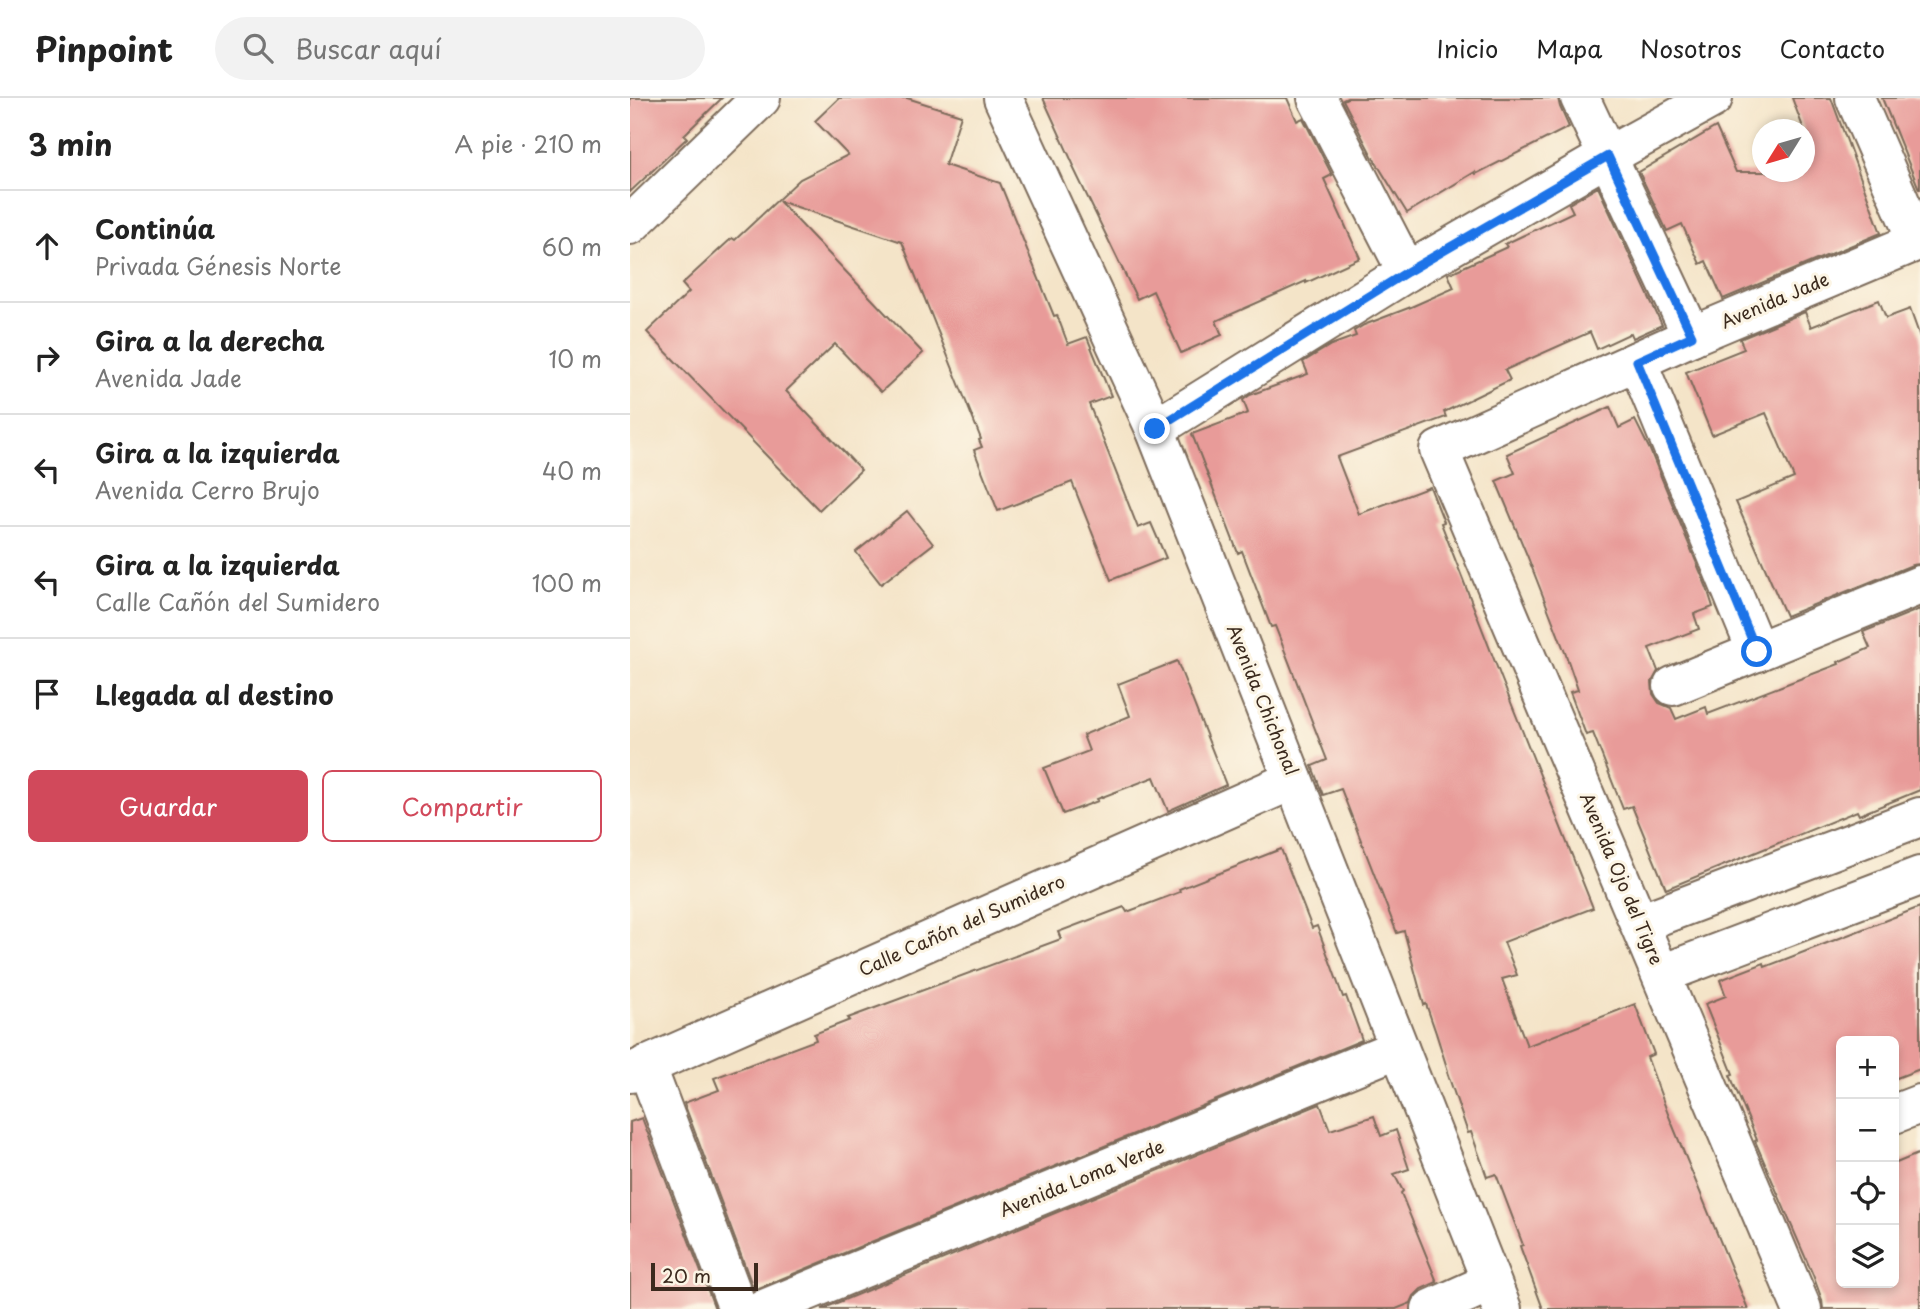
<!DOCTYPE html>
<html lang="es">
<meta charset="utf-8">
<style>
body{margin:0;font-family:"Playpen Sans",sans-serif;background:#f2f2f2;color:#222}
.controls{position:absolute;right:21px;bottom:21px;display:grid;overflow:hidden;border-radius:10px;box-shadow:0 4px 10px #0003}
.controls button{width:63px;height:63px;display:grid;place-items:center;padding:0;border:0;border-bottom:2px solid #e0e0e0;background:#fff;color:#222;font:35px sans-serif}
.compass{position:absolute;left:1122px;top:21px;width:63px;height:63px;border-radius:50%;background:#fff;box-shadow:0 4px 10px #0003;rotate:233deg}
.scale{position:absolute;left:21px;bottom:18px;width:107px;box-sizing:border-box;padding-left:7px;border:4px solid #3b2a1e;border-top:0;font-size:19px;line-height:24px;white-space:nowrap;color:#3b2a1e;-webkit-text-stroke:5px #fcf5e5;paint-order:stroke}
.stop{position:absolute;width:21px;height:21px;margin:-16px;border:5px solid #1a73e8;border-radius:50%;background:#fff}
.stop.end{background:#1a73e8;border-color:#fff;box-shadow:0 2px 7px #0008}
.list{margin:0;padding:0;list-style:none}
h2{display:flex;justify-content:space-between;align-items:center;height:91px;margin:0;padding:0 28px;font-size:30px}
h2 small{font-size:23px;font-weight:400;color:#767676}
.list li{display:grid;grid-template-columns:46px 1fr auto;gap:21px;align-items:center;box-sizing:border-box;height:112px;padding:0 28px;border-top:2px solid #e0e0e0}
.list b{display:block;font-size:26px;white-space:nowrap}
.list p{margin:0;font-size:23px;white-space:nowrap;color:#767676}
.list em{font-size:23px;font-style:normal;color:#767676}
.actions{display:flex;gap:14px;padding:21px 28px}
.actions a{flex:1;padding:16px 0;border:2px solid #d1495b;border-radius:10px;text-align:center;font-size:24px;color:#d1495b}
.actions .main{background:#d1495b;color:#fff}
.icon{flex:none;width:38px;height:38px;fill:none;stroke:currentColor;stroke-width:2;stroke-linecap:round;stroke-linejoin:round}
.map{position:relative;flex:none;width:1290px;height:1211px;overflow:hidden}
header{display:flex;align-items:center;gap:42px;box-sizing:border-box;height:98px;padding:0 35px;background:#fff;border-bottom:2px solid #e0e0e0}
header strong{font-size:33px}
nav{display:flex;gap:38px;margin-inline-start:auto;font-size:24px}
.search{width:490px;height:63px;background:#f2f2f2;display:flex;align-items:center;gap:18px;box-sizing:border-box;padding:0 24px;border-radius:38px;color:#767676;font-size:26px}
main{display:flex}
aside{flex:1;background:#fff}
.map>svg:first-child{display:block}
</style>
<header>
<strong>Pinpoint</strong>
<div class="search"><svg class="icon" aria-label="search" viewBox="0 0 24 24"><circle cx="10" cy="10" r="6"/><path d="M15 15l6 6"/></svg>Buscar aquí</div>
<nav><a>Inicio</a><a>Mapa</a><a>Nosotros</a><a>Contacto</a></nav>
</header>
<main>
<aside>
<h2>3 min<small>A pie · 210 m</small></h2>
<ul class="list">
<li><svg class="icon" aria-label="ahead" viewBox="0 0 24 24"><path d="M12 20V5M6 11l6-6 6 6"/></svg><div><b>Continúa</b><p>Privada Génesis Norte</p></div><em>60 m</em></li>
<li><svg class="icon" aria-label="right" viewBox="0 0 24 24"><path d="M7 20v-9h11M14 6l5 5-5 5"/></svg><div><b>Gira a la derecha</b><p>Avenida Jade</p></div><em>10 m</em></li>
<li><svg class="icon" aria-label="left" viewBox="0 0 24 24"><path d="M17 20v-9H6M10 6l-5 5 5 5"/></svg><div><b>Gira a la izquierda</b><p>Avenida Cerro Brujo</p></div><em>40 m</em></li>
<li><svg class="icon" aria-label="left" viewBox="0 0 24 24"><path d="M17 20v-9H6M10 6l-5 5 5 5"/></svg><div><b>Gira a la izquierda</b><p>Calle Cañón del Sumidero</p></div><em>100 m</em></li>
<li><svg class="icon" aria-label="arrive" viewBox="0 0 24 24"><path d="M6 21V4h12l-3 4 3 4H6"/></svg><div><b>Llegada al destino</b></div></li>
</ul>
<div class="actions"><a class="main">Guardar</a><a>Compartir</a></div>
</aside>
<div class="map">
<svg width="1290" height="1211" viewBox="0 0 1290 1211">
<rect width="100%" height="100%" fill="#fcf5e5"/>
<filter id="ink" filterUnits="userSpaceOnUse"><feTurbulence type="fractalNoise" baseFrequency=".0143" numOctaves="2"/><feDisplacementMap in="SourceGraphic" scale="14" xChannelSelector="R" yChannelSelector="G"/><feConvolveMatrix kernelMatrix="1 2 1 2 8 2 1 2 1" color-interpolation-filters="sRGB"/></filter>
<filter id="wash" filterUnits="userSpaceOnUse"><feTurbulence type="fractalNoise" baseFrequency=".00686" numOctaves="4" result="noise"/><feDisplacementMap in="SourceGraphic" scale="28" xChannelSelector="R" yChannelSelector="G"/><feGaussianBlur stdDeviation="1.57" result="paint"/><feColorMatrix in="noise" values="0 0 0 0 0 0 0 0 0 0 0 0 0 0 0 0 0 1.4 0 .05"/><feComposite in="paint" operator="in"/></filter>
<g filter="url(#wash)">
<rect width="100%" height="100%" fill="#f4e4c8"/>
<g id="blocks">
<g fill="#e89b99">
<path d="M0 0H92L54 37 57 40 0 94Z"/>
<path d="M209 0H277L331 17 315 67 370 85 424 218 427 217 438 246 457 239 481 298 459 306 508 430 521 425 536 460 481 482 442 384 368 413 344 352 352 349 349 342 351 341 272 144 149 103 293 255 251 294 205 246 156 293 231 372 189 412 17 234 59 194 52 186 102 140 105 142 170 81 218 57 185 23Z"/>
<path d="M413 0H657L667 23 673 20 702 77 694 81 730 160 676 185V183L586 223 592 237 551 255 523 193 507 201 443 69 444 68Z"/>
<path d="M717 0H928L930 9 939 29 846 76 845 74 777 115 742 58 713 2Z"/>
<path d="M1162 0H1201L1251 135 1093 201 1076 163 1070 166 1052 126 1037 133 1009 74 1086 29 1106 74H1174V32Z"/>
<path d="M1252 0H1290V91H1289Z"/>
<path d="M968 89 1032 227 1003 240 1001 235 967 251 960 234 875 272 880 282 814 314 816 319 707 359 729 416 800 389 814 424 811 425 872 582 963 810 874 844 887 877 872 881 897 948 1005 906 1024 956 1017 959 1038 1016 1118 1211H913L890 1148 893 1147 866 1076 857 1079 841 1034 838 1035 817 974 818 973 806 935 796 906 794 907 774 833 767 835 711 691 693 697 682 668 697 662 645 528 641 529 612 453 608 455 562 336 618 315 613 302 620 297 678 276 673 264 701 247 726 238 724 233 734 227 781 209 824 190 818 176 877 149 875 146 943 114 939 106Z"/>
<path d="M1249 202 1256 220 1280 211 1290 239V466L1282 467 1156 518 1106 404 1164 380 1136 315 1082 337 1056 274 1114 251 1110 241 1175 214 1181 229Z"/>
<path d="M980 309 989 330 1005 322 1020 352 1077 490 1083 509 1064 516 1069 531 1019 550 1028 573 1022 584 1023 596 1029 605 1041 610 1046 621 1076 609 1078 616 1209 566 1208 564 1240 550 1233 534 1290 511V692L1229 717 1227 713 1036 791 1002 708 993 711 963 635 956 637 940 594 948 592 936 557 897 457 866 383 885 375 877 356Z"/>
<path d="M277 413 303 446 251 486 226 454Z"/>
<path d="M547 563 596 687 538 713 524 679 467 701 468 703 433 716 414 670 459 653 453 637 500 618 488 586Z"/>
<path d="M651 751 682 830 687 828 713 899 716 898 732 942 124 1192 54 1005 89 992 84 980 186 942 184 936 220 922 218 920 431 841 428 834 494 809 497 814 550 794 549 791Z"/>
<path d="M1290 809V971L1264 981V943H1211V1185H1264V1066L1290 1055V1211H1193L1192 1202 1183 1177 1125 1043 1127 1042 1100 977 1103 976 1075 906 1096 898 1090 882 1134 865 1135 869Z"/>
<path d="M690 1006 700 1032 744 1018 751 1038 766 1032 779 1071 764 1076 773 1093 771 1095 807 1184 791 1191 784 1198 781 1205 766 1211H192Z"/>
<path d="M12 1020 85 1211H0V1024Z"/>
</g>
</g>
</g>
<g filter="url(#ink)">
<use href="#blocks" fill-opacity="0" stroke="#7c6b5a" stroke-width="2"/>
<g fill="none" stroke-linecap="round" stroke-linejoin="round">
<defs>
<g id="minor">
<path d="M373 0 525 331 872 1211"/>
<path d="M687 0 777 174"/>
<path d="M950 0 1062 238"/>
<path d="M1225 0 1287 143"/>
<path d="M0 127 131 0"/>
<path d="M1007 263 1127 554"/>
<path d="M525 331 777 174 978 58 1083 0"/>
<path d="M1043 588 1290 487"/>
<path d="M1010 825 1290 719"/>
<path d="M1032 876 1290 778"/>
<path d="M16 967 108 1211"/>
<path d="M0 975 663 682"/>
<path d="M1264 1016 1290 1006"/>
<path d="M134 1211 769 950"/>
<path d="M801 1211 861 1184"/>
<path d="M1172 1211 809 352 1062 238 1290 142"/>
</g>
</defs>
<use href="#minor" stroke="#7c6b5a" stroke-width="42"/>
<use href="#minor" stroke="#fff" stroke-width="38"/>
</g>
</g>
<g fill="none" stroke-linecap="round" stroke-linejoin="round" filter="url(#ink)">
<path stroke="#1a73e8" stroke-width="9" d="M525 331 777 174 978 58 1062 238 1007 263 1127 554"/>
</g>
<g text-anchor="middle" stroke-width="6" stroke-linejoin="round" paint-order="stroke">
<g font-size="18" fill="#3b2a1e" stroke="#fcf5e5">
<text transform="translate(1145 203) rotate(-23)" y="6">Avenida Jade</text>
<text transform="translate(632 602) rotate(68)" y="6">Avenida Chichonal</text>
<text transform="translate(991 781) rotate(67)" y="6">Avenida Ojo del Tigre</text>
<text transform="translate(332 828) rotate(-24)" y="6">Calle Cañón del Sumidero</text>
<text transform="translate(452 1081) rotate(-22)" y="6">Avenida Loma Verde</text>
</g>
</g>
</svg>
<div class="controls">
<button>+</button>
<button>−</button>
<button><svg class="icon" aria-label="locate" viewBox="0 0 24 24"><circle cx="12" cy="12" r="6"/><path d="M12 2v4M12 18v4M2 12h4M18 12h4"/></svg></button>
<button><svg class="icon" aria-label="layers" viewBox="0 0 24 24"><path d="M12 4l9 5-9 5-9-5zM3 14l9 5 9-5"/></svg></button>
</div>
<svg class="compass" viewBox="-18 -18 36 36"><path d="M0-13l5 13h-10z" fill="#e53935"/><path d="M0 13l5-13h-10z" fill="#767676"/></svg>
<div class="scale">20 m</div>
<div class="stop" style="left:1127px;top:554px"></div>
<div class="stop end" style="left:525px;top:331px"></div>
</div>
</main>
